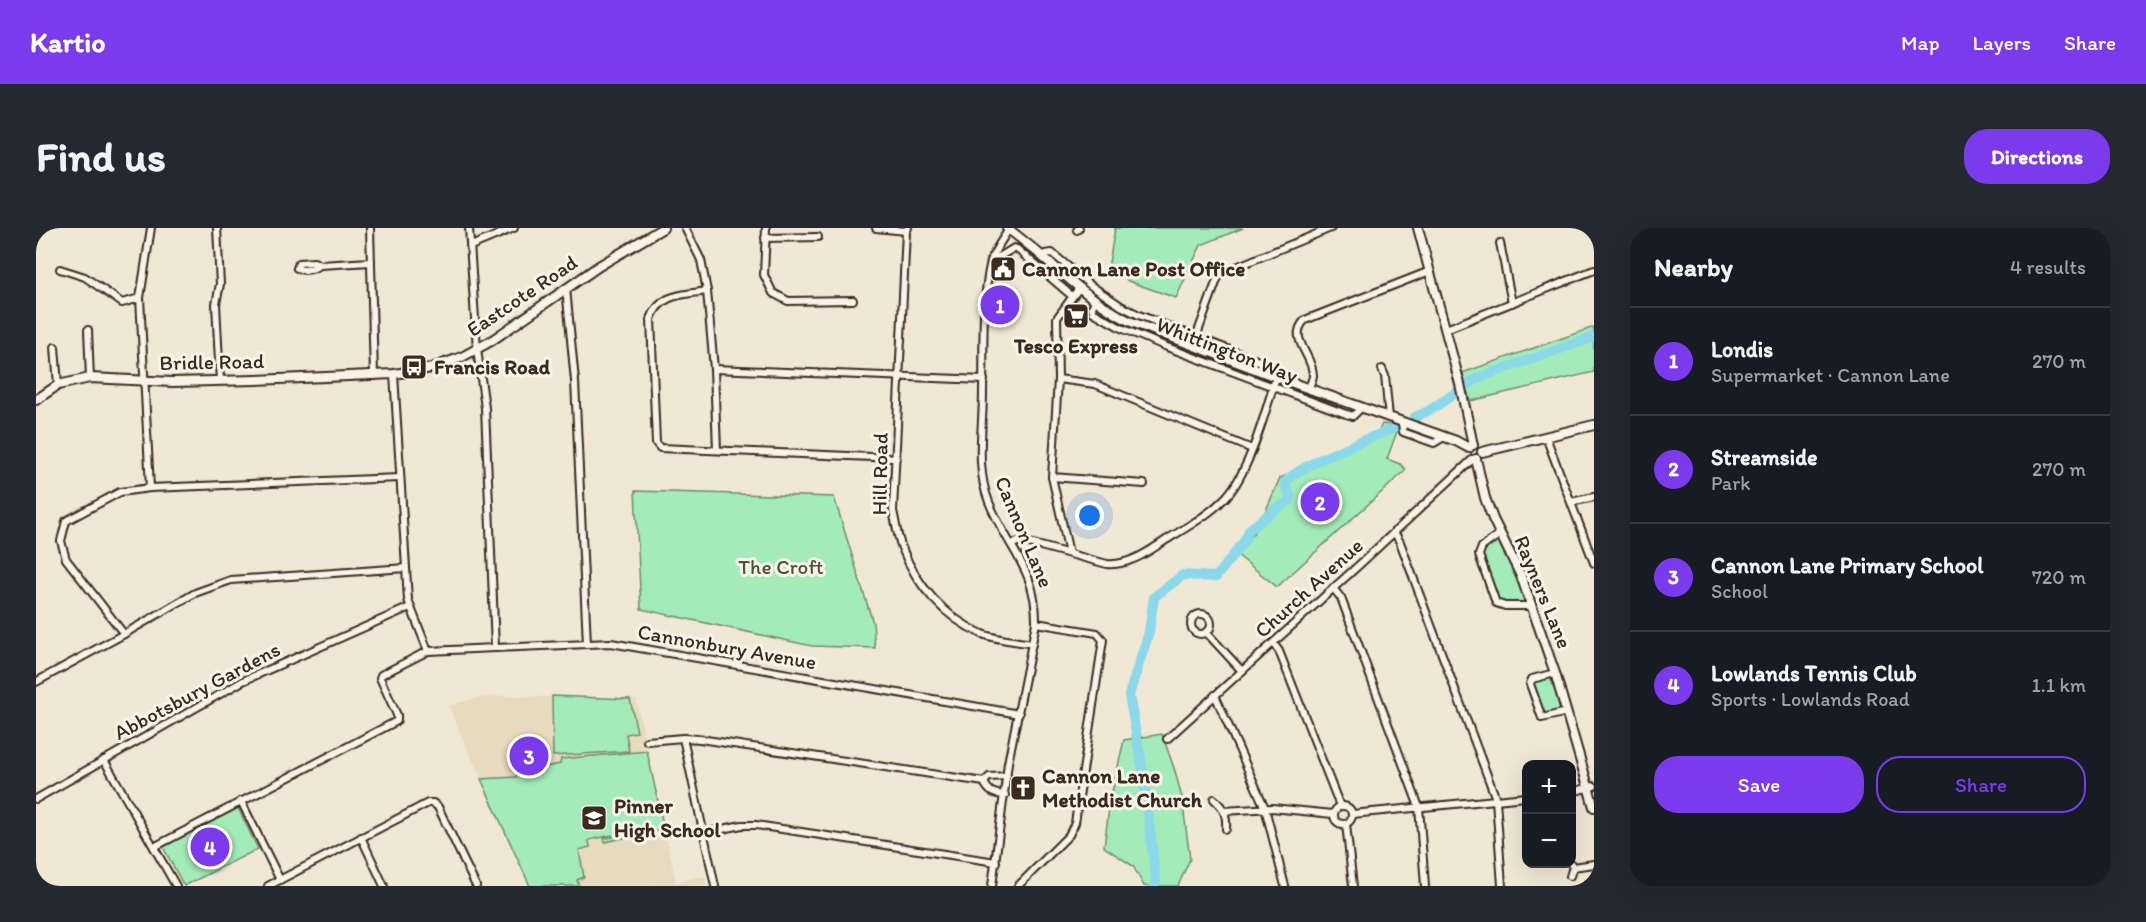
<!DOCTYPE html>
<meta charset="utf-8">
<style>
body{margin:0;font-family:Itim,sans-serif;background:#242831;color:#f1f3f6}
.controls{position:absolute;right:18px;bottom:18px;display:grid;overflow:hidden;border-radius:12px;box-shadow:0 6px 24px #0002}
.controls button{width:54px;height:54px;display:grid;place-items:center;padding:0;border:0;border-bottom:2px solid #363941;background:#171b24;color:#f1f3f6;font:30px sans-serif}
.you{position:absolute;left:1054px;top:288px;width:21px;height:21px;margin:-15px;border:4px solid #fff;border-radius:50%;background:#1a73e8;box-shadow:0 0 0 9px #1a73e833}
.badge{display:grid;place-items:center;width:39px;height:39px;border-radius:50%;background:#7c3aed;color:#fff;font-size:20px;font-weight:700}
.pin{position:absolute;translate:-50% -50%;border:3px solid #fff;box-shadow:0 2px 6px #0006}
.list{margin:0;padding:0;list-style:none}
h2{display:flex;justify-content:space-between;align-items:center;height:78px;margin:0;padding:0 24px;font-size:26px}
h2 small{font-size:20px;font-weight:400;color:#9ea1a6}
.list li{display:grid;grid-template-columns:39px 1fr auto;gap:18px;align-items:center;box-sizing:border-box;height:108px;padding:0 24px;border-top:2px solid #363941}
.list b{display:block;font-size:22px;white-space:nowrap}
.list p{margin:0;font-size:20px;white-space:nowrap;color:#9ea1a6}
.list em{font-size:20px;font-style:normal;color:#9ea1a6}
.actions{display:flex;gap:12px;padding:18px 24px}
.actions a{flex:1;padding:14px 0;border:2px solid #7c3aed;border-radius:24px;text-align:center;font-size:21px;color:#7c3aed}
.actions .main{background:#7c3aed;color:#fff}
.map{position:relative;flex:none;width:1558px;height:658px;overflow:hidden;border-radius:24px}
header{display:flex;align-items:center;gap:36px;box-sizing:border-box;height:84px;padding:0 30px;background:#7c3aed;color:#fff}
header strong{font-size:28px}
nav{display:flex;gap:33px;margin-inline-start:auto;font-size:21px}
.intro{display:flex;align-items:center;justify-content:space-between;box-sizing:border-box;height:144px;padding:0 36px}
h1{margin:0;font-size:42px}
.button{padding:15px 27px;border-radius:24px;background:#7c3aed;color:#fff;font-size:21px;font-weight:700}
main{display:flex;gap:36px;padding:0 36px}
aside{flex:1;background:#171b24;border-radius:24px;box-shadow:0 6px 24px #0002}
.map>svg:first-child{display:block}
</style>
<header>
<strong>Kartio</strong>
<nav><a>Map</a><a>Layers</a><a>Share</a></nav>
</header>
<div class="intro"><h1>Find us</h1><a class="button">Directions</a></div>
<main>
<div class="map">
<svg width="1558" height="658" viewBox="0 0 1558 658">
<rect width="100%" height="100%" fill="#f0e8d5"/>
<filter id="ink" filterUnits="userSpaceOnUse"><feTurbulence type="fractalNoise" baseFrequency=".0167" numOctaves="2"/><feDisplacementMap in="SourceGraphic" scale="12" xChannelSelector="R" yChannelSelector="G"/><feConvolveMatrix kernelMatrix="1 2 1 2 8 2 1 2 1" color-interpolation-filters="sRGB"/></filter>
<g filter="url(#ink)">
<path fill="#e8dabf" d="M461 468 600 471 640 654 662 649 669 650 671 658H494L412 478 435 471Z"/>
<g fill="#a3ebb9" stroke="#6f8a6c" stroke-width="1.5">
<path d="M1079 0H1207L1165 17 1140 70 1092 53 1073 35Z"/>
<path d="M1558 99V144L1434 173 1426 145Z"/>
<path d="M1346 196 1363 198 1351 231 1364 236 1370 242 1252 349 1241 359 1200 326 1223 298 1244 250 1339 211Z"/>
<path d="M599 263 798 269 837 395 839 420 776 418 605 381Z"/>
<path d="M1462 308 1491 375H1462L1445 326Z"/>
<path d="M1516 448 1527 482 1506 488 1496 454Z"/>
<path d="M516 468 594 471 601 504 590 506 593 523 517 528Z"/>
<path d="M1126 506 1139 543 1146 570 1154 631 1142 658H1108L1097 638 1068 619 1074 573 1088 512Z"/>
<path d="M611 523 628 601 569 614 568 610 577 609 576 607 553 612 554 619 543 622 548 649 541 652 543 658H494L445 551 480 549 483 544 524 536 525 531Z"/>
<path d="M202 580 222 621 148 658 127 619Z"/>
</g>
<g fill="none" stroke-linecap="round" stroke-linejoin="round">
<g stroke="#8ad8e9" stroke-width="10">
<path d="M1379 189 1394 182 1442 150 1558 109"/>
<path d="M1118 658 1120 654 1107 543 1093 467 1113 404 1118 369 1147 347 1180 349 1209 312 1213 302 1238 282 1254 273V267L1249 255C1261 237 1335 210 1358 200"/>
</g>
<defs>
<g id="minor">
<path d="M181 0 184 56 180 76 184 153"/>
<path d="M334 0 338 148"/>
<path d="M433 0 441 121 449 180 459 420"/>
<path d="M649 0 665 32 671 63 678 141 681 222"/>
<path d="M730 0 728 47 737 65 752 73 817 72"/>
<path d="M840 0 870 3"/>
<path d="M872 0 870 3 857 283C860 295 861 308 866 320 881 358 908 389 946 406 962 412 980 413 996 416"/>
<path d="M1041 2 1043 0"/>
<path d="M729 10 782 9"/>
<path d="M1464 15 1476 75"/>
<path d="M435 18 478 0"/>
<path d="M957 28 963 29 978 20 981 21 1036 68"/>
<path d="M1006 29 1009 26 1016 25 1054 57 1085 78 1103 87 1228 135 1231 138 1230 146"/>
<path d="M284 37 278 34 263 35 261 40C268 44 278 41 284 37L335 34"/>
<path d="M24 41 49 49 86 75 104 70"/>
<path d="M530 60 539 153 551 416"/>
<path d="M671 63C647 67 624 65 615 91L620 215 624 220 860 230"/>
<path d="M1059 73 1056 79 1057 84 1085 100 1131 119 1310 186 1317 188 1325 180"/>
<path d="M1410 101 1558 42"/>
<path d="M52 102 54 150"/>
<path d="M1159 112 1182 49 1188 44 1295 0"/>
<path d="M19 119 22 157"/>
<path d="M678 141 948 152"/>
<path d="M1346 141 1349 148 1353 190"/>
<path d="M358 146 372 372 392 423"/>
<path d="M1022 151 1059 156 1216 221"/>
<path d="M1272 161C1274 157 1277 151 1277 147 1277 127 1251 110 1269 92L1394 43"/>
<path d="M1366 195 1367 204 1398 215 1408 209"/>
<path d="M1510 209 1558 335"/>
<path d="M1016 249 1108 256"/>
<path d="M114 260 104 70 115 0"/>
<path d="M1535 274 1558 269"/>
<path d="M1358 304 1364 314 1460 571 1466 658"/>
<path d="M1464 306 1446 319 1443 327 1460 375 1469 378H1496"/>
<path d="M975 316 986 313 1071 336C1093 338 1113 323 1130 312 1151 299 1173 287 1190 269 1213 245 1230 182 1240 149"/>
<path d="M1033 325 1016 249 1022 151 1021 90 1043 60"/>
<path d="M1297 360 1305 370 1383 579 1389 658"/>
<circle cx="1165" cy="396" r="10"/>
<path d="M1170 404 1206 443"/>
<path d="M88 406 30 331 25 313 30 293 84 264 114 260 364 250"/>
<path d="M1237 415 1243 423 1304 578"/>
<path d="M1519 445 1496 451 1494 456 1506 490 1531 484"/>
<path d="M0 454 88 406 159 365 195 352 370 340"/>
<path d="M1179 467 1229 580 1249 658"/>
<path d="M647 510 679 658"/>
<path d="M1131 511 1323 337 1437 231"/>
<path d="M611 513 647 510 664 511 948 554 953 549 971 548"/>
<path d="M68 532 140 658"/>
<path d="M948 554C953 565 958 566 969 567"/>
<path d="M1536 564 1558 558"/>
<path d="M0 571 207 453 374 379"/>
<path d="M1178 571C1188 580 1191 587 1190 601"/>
<path d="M205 573 244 652"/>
<circle cx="1307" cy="587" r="9"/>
<path d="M1188 583 1236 580 1297 586"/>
<path d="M1316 586 1490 569"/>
<path d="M1310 596 1317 658"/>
<path d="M667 605 706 597H720L960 634"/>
<path d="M325 609 348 658"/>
<path d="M118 619 361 493V487L344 450 345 447 392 423 575 415 983 486"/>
<path d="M1535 636 1537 639 1558 636"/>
<path d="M1534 648 1537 639"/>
<path d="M232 658 392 575H397L402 579 440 658"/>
<path d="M956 658 972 535 1000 395C1001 341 971 320 953 274 939 239 947 201 947 165 948 122 945 75 955 33 958 22 967 11 973 1"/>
<path d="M982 658 1033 607 1039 595 1067 412 1061 405 1000 395"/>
</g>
<g id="tertiary">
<path d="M971 0C1013 31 1047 69 1093 93L1240 149 1420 213 1433 220"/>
<path d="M1382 0 1424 156 1437 217"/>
<path d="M0 172 22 157 54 150 136 154 220 152 358 146 396 140 426 129 455 113 563 38 627 0"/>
<path d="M1446 224 1558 197"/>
<path d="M1440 231 1449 270 1457 291 1485 348 1519 445 1558 579"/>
</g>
</defs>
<use href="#minor" stroke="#3b2a1e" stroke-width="10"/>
<use href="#tertiary" stroke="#3b2a1e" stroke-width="12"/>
<use href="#minor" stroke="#f7f3e8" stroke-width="6"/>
<use href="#tertiary" stroke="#f7f3e8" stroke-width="8"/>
</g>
</g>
<defs>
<symbol id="civic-square" viewBox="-11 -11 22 22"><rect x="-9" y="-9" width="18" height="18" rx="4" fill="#3b2a1e" stroke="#f7f3e8"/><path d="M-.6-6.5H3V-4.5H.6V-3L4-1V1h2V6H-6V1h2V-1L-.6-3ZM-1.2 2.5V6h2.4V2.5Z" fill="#fff"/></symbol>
<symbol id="supermarket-square" viewBox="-11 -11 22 22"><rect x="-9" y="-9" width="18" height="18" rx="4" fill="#3b2a1e" stroke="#f7f3e8"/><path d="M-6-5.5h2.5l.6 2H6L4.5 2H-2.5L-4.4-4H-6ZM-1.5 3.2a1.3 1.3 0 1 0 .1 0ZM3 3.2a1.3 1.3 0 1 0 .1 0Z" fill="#fff"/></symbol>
<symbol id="bus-square" viewBox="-11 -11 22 22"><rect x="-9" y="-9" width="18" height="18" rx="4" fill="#3b2a1e" stroke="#f7f3e8"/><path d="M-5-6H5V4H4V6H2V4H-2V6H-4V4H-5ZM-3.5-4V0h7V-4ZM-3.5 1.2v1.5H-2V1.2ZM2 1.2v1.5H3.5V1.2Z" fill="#fff"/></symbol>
<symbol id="church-square" viewBox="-11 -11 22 22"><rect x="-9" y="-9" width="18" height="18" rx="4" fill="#3b2a1e" stroke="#f7f3e8"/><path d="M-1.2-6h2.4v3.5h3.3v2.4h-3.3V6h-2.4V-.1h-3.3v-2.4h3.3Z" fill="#fff"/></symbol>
<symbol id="school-square" viewBox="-11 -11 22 22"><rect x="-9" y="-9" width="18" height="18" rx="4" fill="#3b2a1e" stroke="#f7f3e8"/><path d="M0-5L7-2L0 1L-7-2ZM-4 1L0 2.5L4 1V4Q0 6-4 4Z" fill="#fff"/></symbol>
</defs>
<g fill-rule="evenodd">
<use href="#civic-square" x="952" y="26" width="30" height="30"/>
<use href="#supermarket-square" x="1025" y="73" width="30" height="30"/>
<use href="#bus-square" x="363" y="124" width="30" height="30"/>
<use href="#church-square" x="972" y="545" width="30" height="30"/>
<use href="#school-square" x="543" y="575" width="30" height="30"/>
</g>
<g text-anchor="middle" stroke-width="6" stroke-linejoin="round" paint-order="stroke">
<g font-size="21" font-weight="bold" fill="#3b2a1e" stroke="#f7f3e8" text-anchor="start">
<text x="986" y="48">Cannon Lane Post Office</text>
<text x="1040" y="125" text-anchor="middle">Tesco Express</text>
<text x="398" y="146">Francis Road</text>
<text x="1006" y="555">Cannon Lane<tspan x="1006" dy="24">Methodist Church</tspan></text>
<text x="578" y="585">Pinner<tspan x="578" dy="24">High School</tspan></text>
</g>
<g font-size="21" fill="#3b2a1e" stroke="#f7f3e8">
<text transform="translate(486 68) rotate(-34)" y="7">Eastcote Road</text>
<text transform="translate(1191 122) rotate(21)" y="7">Whittington Way</text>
<text transform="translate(176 134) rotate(-1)" y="7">Bridle Road</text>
<text transform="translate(844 246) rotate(-89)" y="7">Hill Road</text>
<text transform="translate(988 304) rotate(67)" y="7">Cannon Lane</text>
<text transform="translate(1273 360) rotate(-42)" y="7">Church Avenue</text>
<text transform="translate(1507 364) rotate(68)" y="7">Rayners Lane</text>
<text transform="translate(691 419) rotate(10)" y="7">Cannonbury Avenue</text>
<text transform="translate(161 463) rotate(-28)" y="7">Abbotsbury Gardens</text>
</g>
<g font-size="21" fill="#50513d" stroke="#f7f3e8">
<text x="745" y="346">The Croft</text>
</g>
</g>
</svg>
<div class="controls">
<button>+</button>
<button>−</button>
</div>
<div class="you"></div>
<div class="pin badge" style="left:964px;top:77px">1</div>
<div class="pin badge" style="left:1284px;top:274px">2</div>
<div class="pin badge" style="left:493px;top:528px">3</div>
<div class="pin badge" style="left:174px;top:619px">4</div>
</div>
<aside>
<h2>Nearby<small>4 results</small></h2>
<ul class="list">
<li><span class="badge">1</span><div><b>Londis</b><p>Supermarket · Cannon Lane</p></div><em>270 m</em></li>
<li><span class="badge">2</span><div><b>Streamside</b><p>Park</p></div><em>270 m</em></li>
<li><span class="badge">3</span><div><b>Cannon Lane Primary School</b><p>School</p></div><em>720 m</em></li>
<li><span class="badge">4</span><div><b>Lowlands Tennis Club</b><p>Sports · Lowlands Road</p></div><em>1.1 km</em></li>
</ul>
<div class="actions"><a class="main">Save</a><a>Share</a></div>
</aside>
</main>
